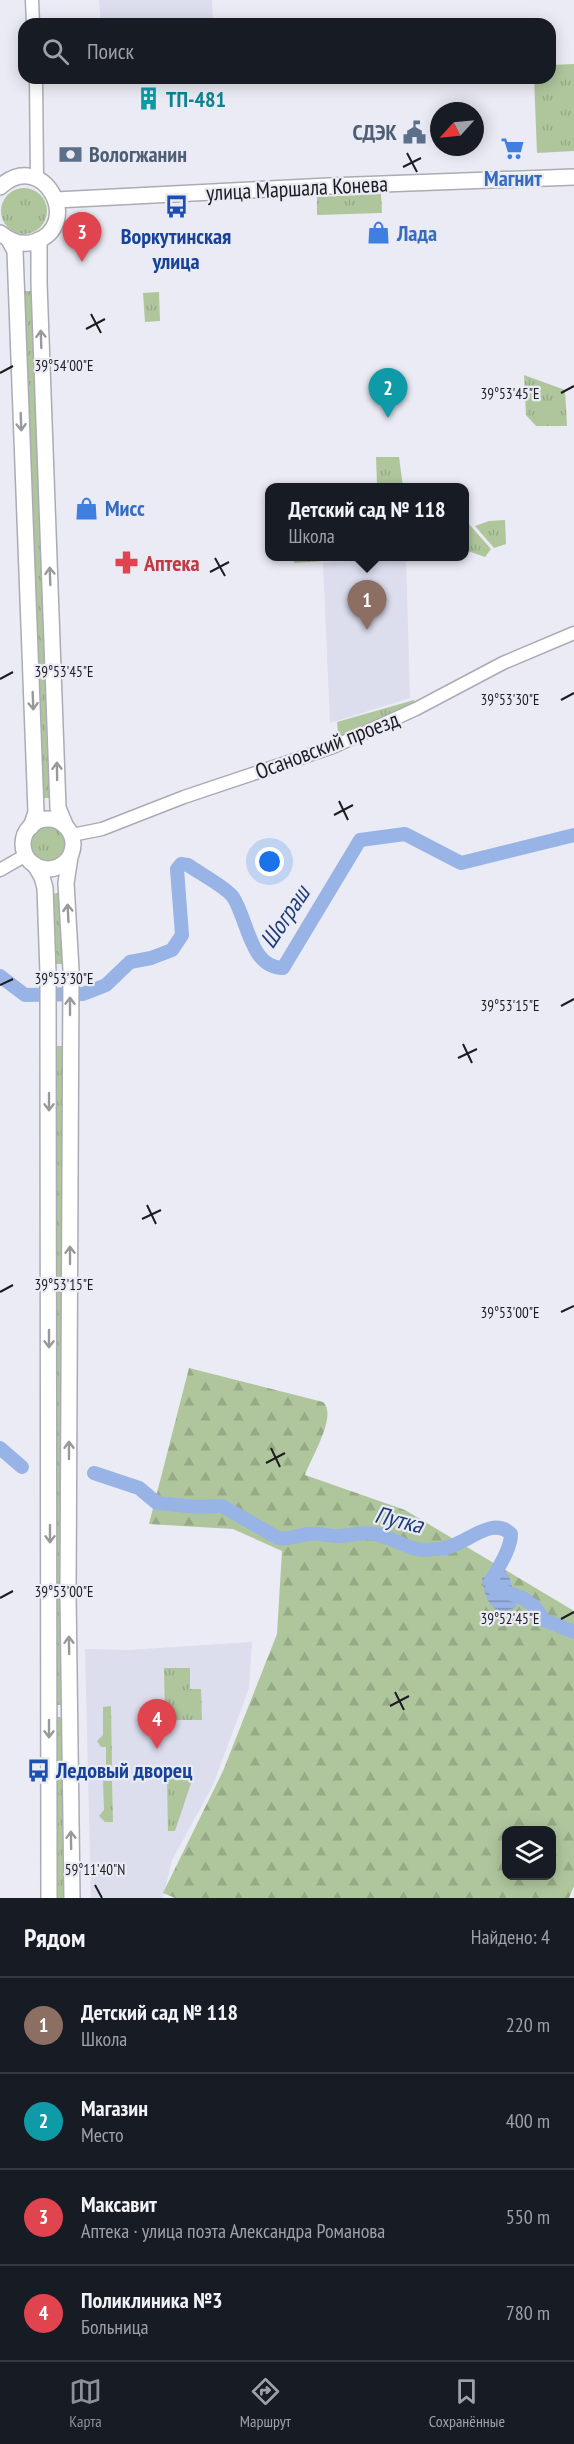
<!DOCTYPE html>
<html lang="ru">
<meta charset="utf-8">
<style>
body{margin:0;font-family:"PT Sans Narrow",sans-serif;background:#20242c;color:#f1f3f6}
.controls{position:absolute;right:18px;bottom:18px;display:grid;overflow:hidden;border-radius:12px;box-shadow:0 3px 15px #0003}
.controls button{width:54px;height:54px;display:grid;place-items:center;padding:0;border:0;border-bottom:2px solid #363941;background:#171b24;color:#f1f3f6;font:30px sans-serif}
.compass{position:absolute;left:430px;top:102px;width:54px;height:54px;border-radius:50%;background:#171b24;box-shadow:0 3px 15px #0003;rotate:243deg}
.you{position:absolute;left:270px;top:862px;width:21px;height:21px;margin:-15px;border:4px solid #fff;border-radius:50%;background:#1a73e8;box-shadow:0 0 0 9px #1a73e833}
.badge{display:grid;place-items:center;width:39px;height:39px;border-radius:50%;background:#8c9099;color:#fff;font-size:20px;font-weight:700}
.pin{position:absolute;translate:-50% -50px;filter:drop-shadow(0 2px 3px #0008)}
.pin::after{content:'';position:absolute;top:32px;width:21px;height:18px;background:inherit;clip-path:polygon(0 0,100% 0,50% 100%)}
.popup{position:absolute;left:265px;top:483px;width:204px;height:78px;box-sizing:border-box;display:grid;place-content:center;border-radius:12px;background:#171b24;filter:drop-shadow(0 2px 4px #0005);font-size:20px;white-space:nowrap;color:#9ea1a6}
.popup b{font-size:22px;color:#f1f3f6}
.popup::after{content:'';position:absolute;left:50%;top:100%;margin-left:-12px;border:12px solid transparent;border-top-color:#171b24}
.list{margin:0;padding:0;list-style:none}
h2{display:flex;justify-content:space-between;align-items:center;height:78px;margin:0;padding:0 24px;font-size:26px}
h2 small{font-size:20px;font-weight:400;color:#9ea1a6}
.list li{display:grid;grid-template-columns:39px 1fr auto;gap:18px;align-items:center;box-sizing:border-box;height:96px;padding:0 24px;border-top:2px solid #363941}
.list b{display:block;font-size:22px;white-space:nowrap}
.list p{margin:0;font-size:20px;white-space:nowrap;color:#9ea1a6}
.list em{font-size:20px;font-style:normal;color:#9ea1a6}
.icon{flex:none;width:33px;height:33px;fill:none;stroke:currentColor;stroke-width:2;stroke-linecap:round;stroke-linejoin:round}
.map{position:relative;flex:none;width:574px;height:1898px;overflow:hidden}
.search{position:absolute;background:#171b24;box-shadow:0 3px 15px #0003;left:18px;right:18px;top:18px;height:66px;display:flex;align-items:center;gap:15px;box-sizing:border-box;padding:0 21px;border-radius:18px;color:#9ea1a6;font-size:22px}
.sheet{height:462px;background:#171b24}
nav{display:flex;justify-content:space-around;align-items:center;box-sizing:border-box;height:84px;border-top:2px solid #363941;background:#171b24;font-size:16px;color:#9ea1a6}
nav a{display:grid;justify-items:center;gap:3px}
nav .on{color:#8c9099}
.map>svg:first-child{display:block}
</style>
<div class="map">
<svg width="574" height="1898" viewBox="0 0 574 1898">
<defs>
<pattern id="grass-tufts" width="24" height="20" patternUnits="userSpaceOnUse" patternTransform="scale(1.5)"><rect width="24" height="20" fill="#afc69d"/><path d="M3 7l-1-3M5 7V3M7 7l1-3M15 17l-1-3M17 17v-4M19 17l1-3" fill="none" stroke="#96aa87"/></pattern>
<pattern id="forest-firs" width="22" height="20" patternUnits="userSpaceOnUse" patternTransform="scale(1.5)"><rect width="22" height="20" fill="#afc69d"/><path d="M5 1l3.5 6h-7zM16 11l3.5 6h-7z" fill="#96aa87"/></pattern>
<pattern id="water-rules" width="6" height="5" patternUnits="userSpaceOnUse" patternTransform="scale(1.5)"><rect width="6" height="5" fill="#98b3e5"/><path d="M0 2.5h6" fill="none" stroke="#7b91b9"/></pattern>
</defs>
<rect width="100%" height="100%" fill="#eaebf4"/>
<g fill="#dcdded">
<path d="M99 0H212L213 24H101Z"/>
<path d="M103 78H216L104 84Z"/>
<path d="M406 557 410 698 330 723 323 563Z"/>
<path d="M252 1642 249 1688 213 1785 172 1860 163 1898H91L85 1649 129 1650Z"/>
</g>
<g fill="url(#grass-tufts)">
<path d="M574 64V151L537 153 534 78H550V65Z"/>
<circle cx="24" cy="211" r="23"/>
<path d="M381 194 382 213 317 215V197Z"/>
<path d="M20 291H31L51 798H40Z"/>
<path d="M159 292 160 321 145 322 143 293Z"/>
<path d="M524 375 565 390 567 426H536L526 415Z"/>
<path d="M376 457H399L403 487H374L377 484Z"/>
<path d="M505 520 506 544 494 548 475 526 489 521Z"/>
<path d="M468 523 491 549 485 557 465 550V528Z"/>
<path d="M294 556H377V557L294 563Z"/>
<path d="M414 700 415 705 339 740 337 722Z"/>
<circle cx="48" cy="844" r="18"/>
<path d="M59 893 63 964H53L49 894Z"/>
<path d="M54 1046H63L66 1705H56Z"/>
<path d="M164 1668H190V1689H201L202 1720H165Z"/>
<path d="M111 1706 112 1766H106V1747H101L97 1741 103 1735V1707Z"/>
<path d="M56 1717H65L67 1898H57Z"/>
<path d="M194 1774 175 1831H168L167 1775Z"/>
<path d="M103 1781H112L113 1822H105L99 1816 104 1810Z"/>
</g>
<path fill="url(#forest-firs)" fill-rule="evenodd" d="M189 1368 323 1402C338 1415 311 1458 305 1475L405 1510 574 1611V1886L569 1898H175L163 1893 223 1771 277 1634 282 1551 233 1529 149 1524ZM506 1830H552V1876H506Z"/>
<path fill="url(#water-rules)" d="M496 1570H504L509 1576 517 1606C494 1622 484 1598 482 1578Z"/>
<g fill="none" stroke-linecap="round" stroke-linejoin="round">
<g stroke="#98b3e5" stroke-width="14">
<path d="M0 976 25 995 83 994 106 985 130 962 151 958 172 950 182 935 177 869 181 864 188 865C199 873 226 887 233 897 248 920 250 968 283 968L360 840 405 834 461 863 574 835"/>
<path d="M0 1448 22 1467"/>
<path d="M94 1473 139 1488 157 1503 198 1507 222 1506 278 1538C288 1540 298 1535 309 1534 319 1533 328 1536 337 1536 348 1536 358 1533 369 1533 387 1534 401 1546 417 1549 426 1551 436 1549 445 1548 467 1544 492 1515 511 1534 511 1549 498 1568 491 1581L493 1588 523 1598 535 1607 544 1620 574 1632"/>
</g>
<defs>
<g id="minor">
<path d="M32 0 33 24"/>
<path d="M36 78 37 179"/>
<path d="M72 835 102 829 184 797 333 747 416 709 503 663 574 633"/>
<path d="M0 870 26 855"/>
</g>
<g id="major">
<path d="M0 187C43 147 85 226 34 242 21 246 10 241 0 233"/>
<path d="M56 200 329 186 574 177"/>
<path d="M9 240 15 251 36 812 31 827"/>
<path d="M39 240V283L58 808 66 827"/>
<circle cx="48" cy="844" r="25"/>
<path d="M70 857 66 883 71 970 68 1594 72 1898"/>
<path d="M35 865 42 877 45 888 48 973 49 1898"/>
</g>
</defs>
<use href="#minor" stroke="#ababb4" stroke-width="15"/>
<use href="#major" stroke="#ababb4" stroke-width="18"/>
<use href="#minor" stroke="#fff" stroke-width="12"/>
<use href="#major" stroke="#fff" stroke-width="15"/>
</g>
<defs><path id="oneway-shaft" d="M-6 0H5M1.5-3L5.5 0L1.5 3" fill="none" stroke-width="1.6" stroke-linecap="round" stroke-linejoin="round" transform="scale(1.5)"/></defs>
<g stroke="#99999b">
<use href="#oneway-shaft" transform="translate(41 339) rotate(-92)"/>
<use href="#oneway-shaft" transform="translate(21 422) rotate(88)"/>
<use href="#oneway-shaft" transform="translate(50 576) rotate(-92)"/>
<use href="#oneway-shaft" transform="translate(33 701) rotate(88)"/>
<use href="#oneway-shaft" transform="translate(57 771) rotate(-91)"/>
<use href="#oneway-shaft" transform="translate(68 913) rotate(-93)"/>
<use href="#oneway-shaft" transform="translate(70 1006) rotate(-90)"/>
<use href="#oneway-shaft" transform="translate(49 1102) rotate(90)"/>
<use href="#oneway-shaft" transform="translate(70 1255) rotate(-90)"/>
<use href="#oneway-shaft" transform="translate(49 1339) rotate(90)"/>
<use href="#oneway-shaft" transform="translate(69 1450) rotate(-90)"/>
<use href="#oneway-shaft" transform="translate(50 1534) rotate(90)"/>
<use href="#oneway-shaft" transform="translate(69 1645) rotate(-91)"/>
<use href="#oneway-shaft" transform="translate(49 1729) rotate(90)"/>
<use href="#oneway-shaft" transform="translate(71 1840) rotate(-91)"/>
</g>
<path fill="none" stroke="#1d1d21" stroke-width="2" d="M407 153 417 172M403 167 421 158M91 314 101 333M86 329 105 319M0 373 13 366M561 393 574 386M215 558 225 576M210 572 229 562M0 679 13 672M561 700 574 693M339 801 348 820M334 815 353 805M0 985 13 979M561 1006 574 999M463 1044 472 1063M458 1058 477 1049M147 1205 156 1224M142 1219 161 1210M0 1292 13 1285M561 1312 574 1306M271 1448 280 1467M266 1463 285 1453M0 1598 13 1591M561 1619 574 1612M395 1692 404 1710M390 1706 409 1696M95 1885 102 1898"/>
<defs>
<symbol id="building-bare" viewBox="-9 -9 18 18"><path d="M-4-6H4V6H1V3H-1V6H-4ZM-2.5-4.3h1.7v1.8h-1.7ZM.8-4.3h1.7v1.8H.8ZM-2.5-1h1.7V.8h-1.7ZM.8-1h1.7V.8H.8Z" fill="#0f9aa8" stroke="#eaebf4" stroke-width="2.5" paint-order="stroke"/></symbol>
<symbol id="civic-bare" viewBox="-9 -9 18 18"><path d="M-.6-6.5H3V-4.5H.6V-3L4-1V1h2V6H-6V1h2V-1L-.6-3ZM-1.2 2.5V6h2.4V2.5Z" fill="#5c6f8a" stroke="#eaebf4" stroke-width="2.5" paint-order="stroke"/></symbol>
<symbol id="supermarket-bare" viewBox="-9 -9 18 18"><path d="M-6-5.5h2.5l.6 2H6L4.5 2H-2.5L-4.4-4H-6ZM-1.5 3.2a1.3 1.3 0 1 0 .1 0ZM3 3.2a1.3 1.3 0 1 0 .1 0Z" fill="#3f7fe0" stroke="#eaebf4" stroke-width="2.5" paint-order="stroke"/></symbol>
<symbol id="bank-bare" viewBox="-9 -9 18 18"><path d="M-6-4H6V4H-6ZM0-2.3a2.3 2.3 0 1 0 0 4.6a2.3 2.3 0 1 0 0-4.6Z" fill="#5c6f8a" stroke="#eaebf4" stroke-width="2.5" paint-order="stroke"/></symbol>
<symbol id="bus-bare" viewBox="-9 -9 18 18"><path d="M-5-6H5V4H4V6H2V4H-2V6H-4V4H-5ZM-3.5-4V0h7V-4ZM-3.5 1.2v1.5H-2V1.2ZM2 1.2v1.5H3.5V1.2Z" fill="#1a4fb4" stroke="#eaebf4" stroke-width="2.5" paint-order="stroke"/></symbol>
<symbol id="shop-bare" viewBox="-9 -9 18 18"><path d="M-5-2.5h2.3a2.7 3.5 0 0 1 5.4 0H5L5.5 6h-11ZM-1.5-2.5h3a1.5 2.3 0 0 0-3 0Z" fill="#3f7fe0" stroke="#eaebf4" stroke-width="2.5" paint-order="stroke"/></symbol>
<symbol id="pharmacy-bare" viewBox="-9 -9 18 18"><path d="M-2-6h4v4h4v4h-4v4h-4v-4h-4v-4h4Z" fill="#e0444e" stroke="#eaebf4" stroke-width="2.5" paint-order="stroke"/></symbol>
</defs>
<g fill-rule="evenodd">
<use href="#building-bare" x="132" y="82" width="33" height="33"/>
<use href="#civic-bare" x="398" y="116" width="33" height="33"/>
<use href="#supermarket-bare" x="496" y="132" width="33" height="33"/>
<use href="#bank-bare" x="54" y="138" width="33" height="33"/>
<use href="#bus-bare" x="160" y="190" width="33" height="33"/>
<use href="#shop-bare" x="362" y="216" width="33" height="33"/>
<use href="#shop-bare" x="70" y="492" width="33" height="33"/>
<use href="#pharmacy-bare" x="110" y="546" width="33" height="33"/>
<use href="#bus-bare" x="22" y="1754" width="33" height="33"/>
</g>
<g text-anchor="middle" stroke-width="4.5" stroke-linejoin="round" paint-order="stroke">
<g font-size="22" font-weight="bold" fill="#0d838f" stroke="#eaebf4" text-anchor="start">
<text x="166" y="107">ТП-481</text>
</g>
<g font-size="22" font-weight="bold" fill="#4e5e75" stroke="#eaebf4" text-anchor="end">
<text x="397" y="140">СДЭК</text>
<text x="89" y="162" text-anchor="start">Вологжанин</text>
</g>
<g font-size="22" font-weight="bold" fill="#366cbe" stroke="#eaebf4" text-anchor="start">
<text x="513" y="186" text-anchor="middle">Магнит</text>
<text x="397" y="241">Лада</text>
<text x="105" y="516">Мисс</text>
</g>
<g font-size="22" fill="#1d1d21" stroke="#eaebf4">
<text transform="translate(297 188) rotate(-3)" y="8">улица Маршала Конева</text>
<text transform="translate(327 745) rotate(-21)" y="8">Осановский проезд</text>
</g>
<g font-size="22" font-weight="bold" fill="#164399" stroke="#eaebf4">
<text x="176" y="244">Воркутинская<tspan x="176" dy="25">улица</tspan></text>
<text x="56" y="1778" text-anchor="start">Ледовый дворец</text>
</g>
<g font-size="22" font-weight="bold" fill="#be3a42" stroke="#eaebf4" text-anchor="start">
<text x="144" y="571">Аптека</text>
</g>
<g font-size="24" font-style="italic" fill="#1e3c78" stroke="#eaebf4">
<text transform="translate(285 917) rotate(-56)" y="8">Шограш</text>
<text transform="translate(399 1520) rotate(14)" y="8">Путка</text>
</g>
</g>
<g font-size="15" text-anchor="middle" fill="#1d1d21" stroke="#eaebf4" stroke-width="4.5" stroke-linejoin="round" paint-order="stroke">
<text x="64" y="371">39°54'00"E</text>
<text x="510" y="399">39°53'45"E</text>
<text x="64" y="677">39°53'45"E</text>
<text x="510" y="705">39°53'30"E</text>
<text x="64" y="984">39°53'30"E</text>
<text x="510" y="1011">39°53'15"E</text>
<text x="64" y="1290">39°53'15"E</text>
<text x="510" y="1318">39°53'00"E</text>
<text x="64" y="1597">39°53'00"E</text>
<text x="510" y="1624">39°52'45"E</text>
<text x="95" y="1875">59°11'40"N</text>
</g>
</svg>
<div class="controls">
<button><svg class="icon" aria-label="layers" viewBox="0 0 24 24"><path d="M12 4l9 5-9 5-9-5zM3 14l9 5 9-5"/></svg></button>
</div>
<svg class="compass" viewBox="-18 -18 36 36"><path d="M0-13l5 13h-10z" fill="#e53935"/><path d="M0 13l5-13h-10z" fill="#9ea1a6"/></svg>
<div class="you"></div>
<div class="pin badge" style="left:367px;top:630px;background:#8d6e63">1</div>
<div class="popup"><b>Детский сад № 118</b>Школа</div>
<div class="pin badge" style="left:388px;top:418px;background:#0f9aa8">2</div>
<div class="pin badge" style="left:82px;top:262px;background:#e0444e">3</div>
<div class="pin badge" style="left:157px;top:1749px;background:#e0444e">4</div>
<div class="search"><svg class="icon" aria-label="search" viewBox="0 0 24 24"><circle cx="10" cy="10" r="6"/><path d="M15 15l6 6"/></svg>Поиск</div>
</div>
<section class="sheet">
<h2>Рядом<small>Найдено: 4</small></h2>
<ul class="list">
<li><span class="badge" style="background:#8d6e63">1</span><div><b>Детский сад № 118</b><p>Школа</p></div><em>220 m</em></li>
<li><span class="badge" style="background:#0f9aa8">2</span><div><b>Магазин</b><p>Место</p></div><em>400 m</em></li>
<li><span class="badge" style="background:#e0444e">3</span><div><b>Максавит</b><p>Аптека · улица поэта Александра Романова</p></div><em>550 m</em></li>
<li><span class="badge" style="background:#e0444e">4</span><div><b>Поликлиника №3</b><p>Больница</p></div><em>780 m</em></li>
</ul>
</section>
<nav>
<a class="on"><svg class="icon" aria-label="map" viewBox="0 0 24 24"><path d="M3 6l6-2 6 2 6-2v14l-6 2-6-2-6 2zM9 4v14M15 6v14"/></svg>Карта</a>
<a><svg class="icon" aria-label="directions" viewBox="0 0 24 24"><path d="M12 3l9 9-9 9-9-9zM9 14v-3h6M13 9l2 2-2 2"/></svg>Маршрут</a>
<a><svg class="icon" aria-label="saved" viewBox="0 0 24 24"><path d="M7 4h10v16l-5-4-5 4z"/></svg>Сохранённые</a>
</nav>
